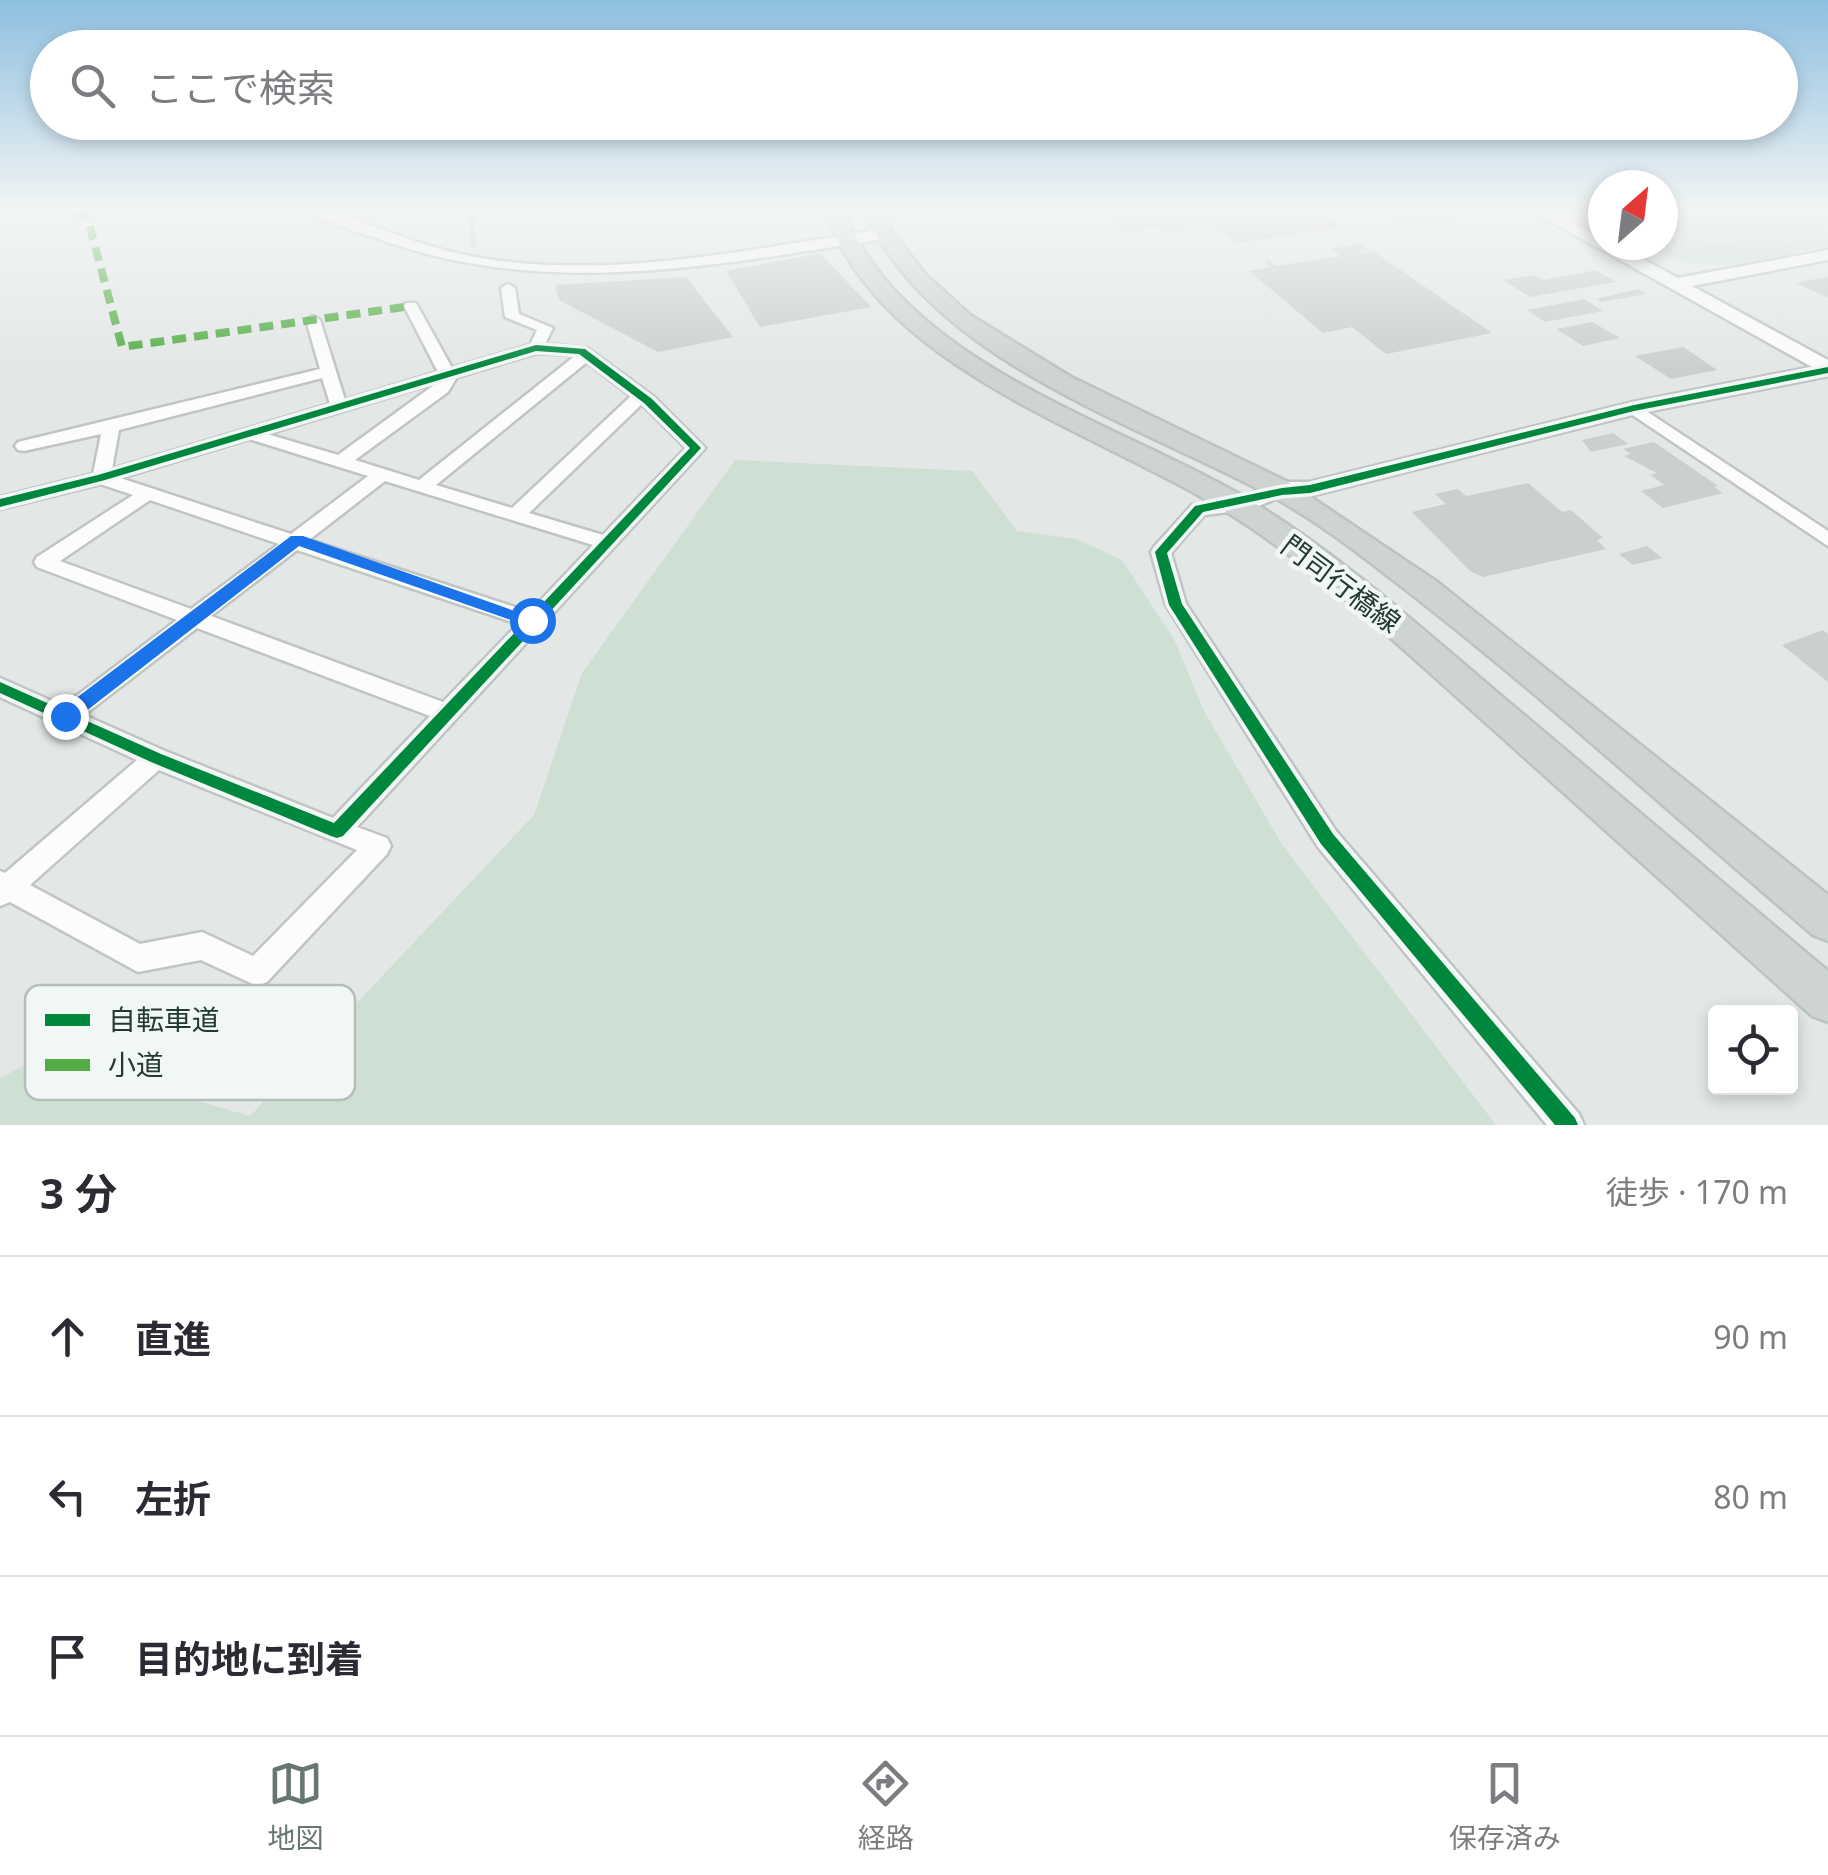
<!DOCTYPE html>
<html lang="ja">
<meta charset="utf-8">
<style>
body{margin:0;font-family:"Noto Sans","Noto Sans JP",sans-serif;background:#f2f2f3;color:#2b2b33}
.controls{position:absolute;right:30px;bottom:30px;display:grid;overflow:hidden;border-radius:10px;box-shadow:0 5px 15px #0003}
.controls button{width:90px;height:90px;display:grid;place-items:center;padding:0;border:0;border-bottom:2px solid #e1e1e2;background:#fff;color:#2b2b33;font:50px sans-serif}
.compass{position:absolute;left:1588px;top:170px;width:90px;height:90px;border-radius:50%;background:#fff;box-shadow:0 5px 15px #0003;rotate:28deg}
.stop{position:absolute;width:30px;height:30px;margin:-22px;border:8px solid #1a73e8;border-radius:50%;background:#fff}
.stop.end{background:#1a73e8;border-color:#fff;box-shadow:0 2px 10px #0008}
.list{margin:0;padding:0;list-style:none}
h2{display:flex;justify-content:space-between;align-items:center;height:130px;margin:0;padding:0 40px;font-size:42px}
h2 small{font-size:32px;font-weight:400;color:#7c7c81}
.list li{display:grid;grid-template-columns:65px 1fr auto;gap:30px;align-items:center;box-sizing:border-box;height:160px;padding:0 40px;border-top:2px solid #e1e1e2}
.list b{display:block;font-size:38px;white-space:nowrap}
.list em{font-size:32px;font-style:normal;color:#7c7c81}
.icon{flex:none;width:55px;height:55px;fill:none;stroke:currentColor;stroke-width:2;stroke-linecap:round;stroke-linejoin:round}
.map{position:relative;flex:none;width:1828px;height:1125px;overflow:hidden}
.search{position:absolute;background:#fff;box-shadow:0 5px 15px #0003;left:30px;right:30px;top:30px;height:110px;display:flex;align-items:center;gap:25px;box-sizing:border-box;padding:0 35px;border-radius:55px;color:#7c7c81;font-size:38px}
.sheet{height:610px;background:#fff}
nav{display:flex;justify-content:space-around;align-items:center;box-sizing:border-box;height:140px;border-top:2px solid #e1e1e2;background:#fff;font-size:28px;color:#7c7c81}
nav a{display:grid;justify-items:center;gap:5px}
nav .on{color:#667771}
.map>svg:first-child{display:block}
</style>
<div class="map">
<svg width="1828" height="1125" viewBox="0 0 1828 1125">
<rect width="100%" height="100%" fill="#e3e8e6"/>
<g fill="#cee0d3">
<path d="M1663 212H1828V246C1755 259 1709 281 1639 245H1663Z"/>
<path d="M735 460 972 471 1017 531 1077 539 1122 560 1174 639 1204 711 1283 846 1496 1125H0V1078L41 1056 250 1116 534 815 582 673Z"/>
</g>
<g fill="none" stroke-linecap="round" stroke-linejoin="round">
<path stroke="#a8cfd3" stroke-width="5" d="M471 212 474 246"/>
</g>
<g fill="#cbcfcd">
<path d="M1105 212H1184L1197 222 1183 224 1189 229 1165 232 1159 227 1127 232Z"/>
<path d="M1197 212H1322L1344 227 1237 243Z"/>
<path d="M1382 212H1444L1457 219 1403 226Z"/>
<path d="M1361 244 1369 250 1352 254 1373 251 1492 333 1386 354 1352 327 1323 333 1249 271 1271 267 1264 261 1269 260 1276 266 1340 256 1330 249Z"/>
<path d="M820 253 871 307 760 327 726 271Z"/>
<path d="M1596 270 1616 282 1530 297 1503 280 1534 275 1543 280Z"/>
<path d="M686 277 733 337 658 352 559 300 555 285Z"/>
<path d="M1828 277V298L1796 283 1810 280Z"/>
<path d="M1638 289 1647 294 1602 302 1596 299Z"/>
<path d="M1584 299 1603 311 1545 322 1527 310Z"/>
<path d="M1592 322 1620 338 1583 346 1556 329Z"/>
<path d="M1683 347 1717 370 1671 379 1635 356Z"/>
<path d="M1613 433 1628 444 1591 452 1582 440Z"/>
<path d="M1654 442 1718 486 1714 487 1723 493 1663 508 1641 491 1664 485 1651 475 1657 473 1624 456 1631 454 1623 449Z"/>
<path d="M1528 483 1562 512 1571 510 1603 538 1597 540 1606 549 1483 577 1470 571 1412 512 1446 504 1435 494 1458 489 1466 496Z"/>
<path d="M1647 546 1662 558 1633 565 1619 554Z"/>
<path d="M1823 630 1828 634V682L1782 645Z"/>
</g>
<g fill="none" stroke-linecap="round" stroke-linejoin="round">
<defs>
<g id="minor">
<path d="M508 284 515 288 519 314 553 328 545 344 587 348 654 397 705 448 357 827 387 838 391 846 387 854 267 982 257 986 201 960 138 972 10 902 0 906V871L5 873 137 760 0 697V678L63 706 177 620 37 567 34 562 37 557 133 495 100 484 0 509V497L93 474 101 434 24 451 18 450 15 446 18 442 320 369 306 320 313 316 320 320 345 400 438 372 404 306 406 303H416L452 368 530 345 537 330 505 317 501 288ZM537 353 576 355 419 480 355 460 448 392 457 377ZM587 362 631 396 512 508 436 485ZM322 378 330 404 112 469 119 430ZM438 382 338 455 267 434ZM642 404 686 448 603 535 529 513ZM249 439 368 476 291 534 120 478ZM385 481 593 545 530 612 309 540ZM150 500 279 544 191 609 60 561ZM297 550 518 624 443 702 211 616ZM197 628 430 716 333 818 165 751 84 715ZM159 770 357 850 253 956 202 932 140 944 30 885Z"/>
<path d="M1634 403 1828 531V546L1628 412V404Z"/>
<path d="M1238 500 1247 506 1245 510 1204 515 1171 553 1186 604 1336 831 1579 1114 1584 1125H1547L1318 847 1166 605 1151 552 1154 547 1192 505Z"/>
</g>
<g id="tertiary">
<path d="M313 212H334C378 227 420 246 465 255 602 283 748 249 884 229L892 234 884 239C714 265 543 300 376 238 357 231 329 225 313 212Z"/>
<path d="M1534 212H1552L1603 238V245H1617L1678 278 1828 250V260L1692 286 1828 360V376L1635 414 1310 496H1283L1246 511H1230L1226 506 1230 501 1280 482H1310L1634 402 1812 367Z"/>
</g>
<g id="primary">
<path d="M826 212H844C904 364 1119 423 1248 499 1338 553 1419 626 1499 694 1608 786 1718 879 1828 971V1022L1812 1016C1703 918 1595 821 1486 723 1404 650 1321 571 1228 513 1102 433 879 370 826 212Z"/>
<path d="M865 212H883L893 233 925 274 970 315 1071 377 1290 483 1436 581 1828 895V941L1813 935C1681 823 1552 704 1415 597 1369 561 1317 520 1266 493 1134 423 929 358 865 212Z"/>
</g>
</defs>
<use href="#minor" stroke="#c0c5c3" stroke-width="5"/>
<use href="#tertiary" stroke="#c0c5c3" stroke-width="5"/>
<use href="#primary" stroke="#bcc4c2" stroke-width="5"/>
<g stroke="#c0c8c4" stroke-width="2.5" stroke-dasharray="4 5" stroke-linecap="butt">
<path d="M1582 212 1603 221"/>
<path d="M1663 239 1754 251"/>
<path d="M1787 247V243L1803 242"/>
</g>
<use href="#minor" fill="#fbfcfb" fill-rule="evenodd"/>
<use href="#tertiary" fill="#fbfcfb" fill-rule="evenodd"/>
<use href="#primary" fill="#ced4d2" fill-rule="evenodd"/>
<path stroke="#53ac45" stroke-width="8" stroke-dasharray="14 8" stroke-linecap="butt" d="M76 212 87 216 122 347 411 306"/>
<defs>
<g id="cycleway">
<path d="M536 345 585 349 652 399 701 448 343 836 337 838 331 836 151 762 0 693V682L161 754 334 823 690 448 644 403 579 354 536 351 105 480 0 507V499L98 475Z"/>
<path d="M1828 367V373L1634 411 1310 493 1282 495 1203 512 1167 553 1182 604 1333 834 1575 1118 1578 1125H1555L1321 844 1169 605 1155 552 1195 506 1282 488 1310 485 1634 405Z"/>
</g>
</defs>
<use href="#cycleway" stroke="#f1f7f4" stroke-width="7"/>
<use href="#cycleway" fill="#00873e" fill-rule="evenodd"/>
</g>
<linearGradient id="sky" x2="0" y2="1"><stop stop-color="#8ebfe0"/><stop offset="0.57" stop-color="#f2f5f4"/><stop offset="1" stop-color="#f2f5f4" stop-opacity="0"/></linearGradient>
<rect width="1828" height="369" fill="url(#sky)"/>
<path fill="#1a73e8" d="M291 536H303L540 620 532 626 525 625 299 546 72 722H59V711Z"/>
<g text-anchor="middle" stroke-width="9" stroke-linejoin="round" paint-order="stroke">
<g font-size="28" fill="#233a32" stroke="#f1f7f4">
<text transform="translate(1341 584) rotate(37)" y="10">門司行橋線</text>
</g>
</g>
<rect x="25" y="985" width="330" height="115" rx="15" fill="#f1f7f4" stroke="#b3beba" stroke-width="2.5"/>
<rect x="45" y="1014" width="45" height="12" fill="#00873e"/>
<rect x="45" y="1059" width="45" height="12" fill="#53ac45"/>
<g font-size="28" fill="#233a32">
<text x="108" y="1030">自転車道</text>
<text x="108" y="1075">小道</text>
</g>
</svg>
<div class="controls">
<button><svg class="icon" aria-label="locate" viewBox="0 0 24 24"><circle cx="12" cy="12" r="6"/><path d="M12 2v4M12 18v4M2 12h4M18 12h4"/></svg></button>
</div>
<svg class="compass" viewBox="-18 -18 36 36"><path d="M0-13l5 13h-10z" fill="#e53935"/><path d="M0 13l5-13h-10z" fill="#7c7c81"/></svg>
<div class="stop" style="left:532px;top:620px"></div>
<div class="stop end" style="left:65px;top:716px"></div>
<div class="search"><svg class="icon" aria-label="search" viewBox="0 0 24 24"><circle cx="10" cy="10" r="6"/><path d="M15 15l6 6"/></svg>ここで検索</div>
</div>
<section class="sheet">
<h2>3 分<small>徒歩 · 170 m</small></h2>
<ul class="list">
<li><svg class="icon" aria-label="ahead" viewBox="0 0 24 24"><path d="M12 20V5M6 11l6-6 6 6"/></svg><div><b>直進</b></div><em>90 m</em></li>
<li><svg class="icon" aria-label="left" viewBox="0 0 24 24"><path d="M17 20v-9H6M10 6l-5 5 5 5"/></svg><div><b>左折</b></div><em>80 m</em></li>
<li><svg class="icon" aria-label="arrive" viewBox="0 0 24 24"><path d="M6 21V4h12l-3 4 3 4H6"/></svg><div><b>目的地に到着</b></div></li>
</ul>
</section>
<nav>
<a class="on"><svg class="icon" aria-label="map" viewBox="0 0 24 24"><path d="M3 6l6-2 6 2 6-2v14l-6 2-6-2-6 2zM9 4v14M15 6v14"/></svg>地図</a>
<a><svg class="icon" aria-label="directions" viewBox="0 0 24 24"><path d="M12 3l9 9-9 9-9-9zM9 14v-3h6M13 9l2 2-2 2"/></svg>経路</a>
<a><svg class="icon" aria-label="saved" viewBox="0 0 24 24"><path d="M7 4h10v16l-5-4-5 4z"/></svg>保存済み</a>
</nav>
